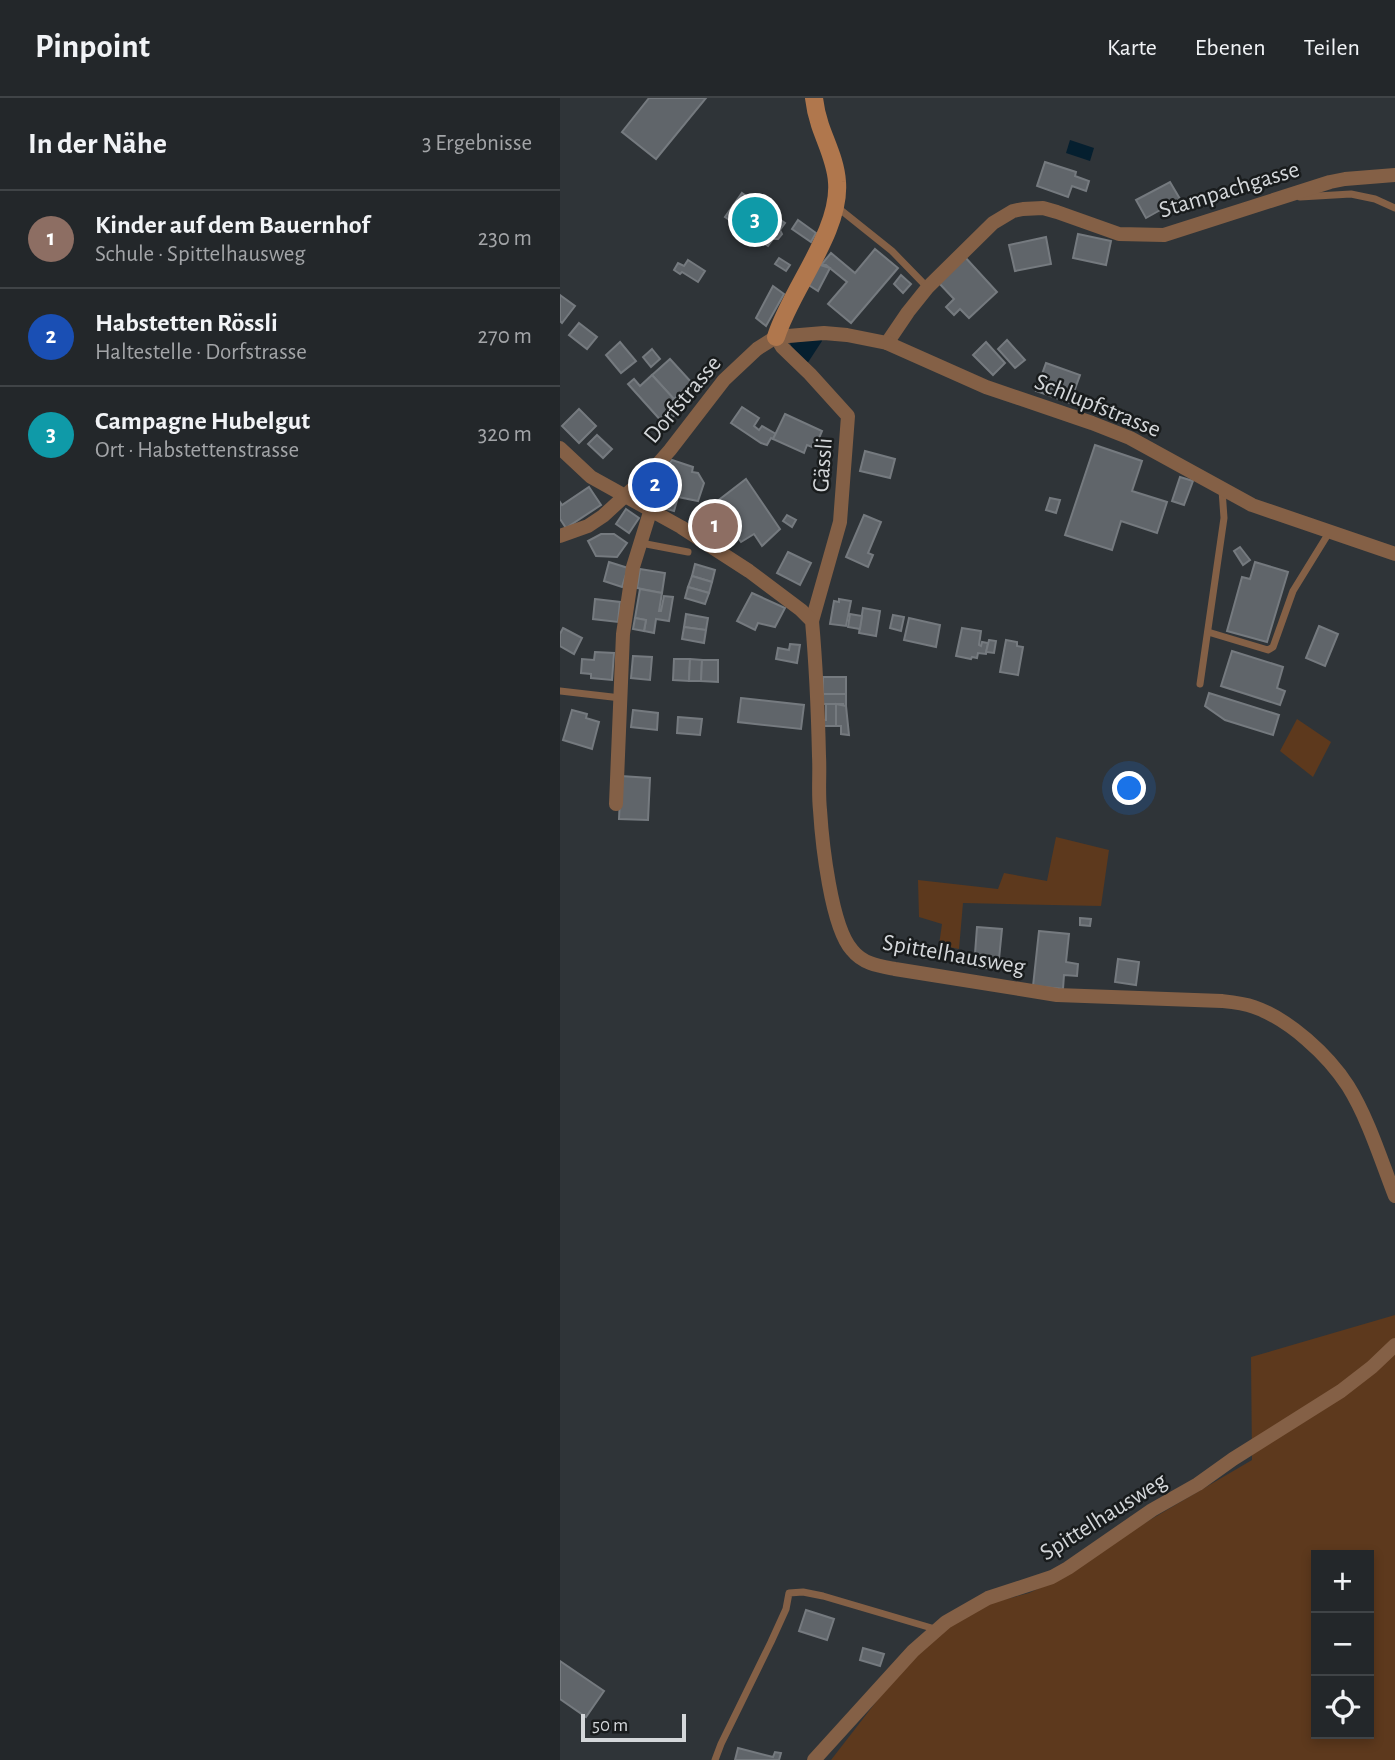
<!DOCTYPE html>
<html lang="de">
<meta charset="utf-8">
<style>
body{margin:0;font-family:"Alegreya Sans",sans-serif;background:#2f3336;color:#f1f3f6}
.controls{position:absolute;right:21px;bottom:21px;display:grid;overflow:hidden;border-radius:0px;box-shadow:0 4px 10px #0003}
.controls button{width:63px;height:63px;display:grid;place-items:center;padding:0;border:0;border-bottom:2px solid #404447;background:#23272a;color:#f1f3f6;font:35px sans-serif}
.scale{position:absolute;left:21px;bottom:18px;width:105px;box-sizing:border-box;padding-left:7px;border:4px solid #d4d7da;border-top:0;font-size:19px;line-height:24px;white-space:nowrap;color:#d4d7da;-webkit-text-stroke:5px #191c1d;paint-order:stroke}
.you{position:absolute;left:570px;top:691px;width:24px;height:24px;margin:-18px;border:5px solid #fff;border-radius:50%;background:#1a73e8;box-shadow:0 0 0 10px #1a73e833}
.badge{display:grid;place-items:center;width:46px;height:46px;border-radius:50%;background:#d6ab8b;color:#fff;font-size:23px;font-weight:700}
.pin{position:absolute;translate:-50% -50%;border:4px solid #fff;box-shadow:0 2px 7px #0006}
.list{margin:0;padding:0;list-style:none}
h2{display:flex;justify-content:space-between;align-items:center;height:91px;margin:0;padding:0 28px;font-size:30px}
h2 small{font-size:23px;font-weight:400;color:#a3a5a8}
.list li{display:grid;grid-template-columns:46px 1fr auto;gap:21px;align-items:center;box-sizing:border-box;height:98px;padding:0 28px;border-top:2px solid #404447}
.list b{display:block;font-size:26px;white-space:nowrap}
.list p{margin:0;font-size:23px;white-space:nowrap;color:#a3a5a8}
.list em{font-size:23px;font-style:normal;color:#a3a5a8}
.icon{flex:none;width:38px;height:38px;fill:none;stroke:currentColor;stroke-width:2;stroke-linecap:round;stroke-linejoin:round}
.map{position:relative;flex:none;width:835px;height:1662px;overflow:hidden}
header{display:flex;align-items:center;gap:42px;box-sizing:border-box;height:98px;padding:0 35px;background:#23272a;border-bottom:2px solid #404447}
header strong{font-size:33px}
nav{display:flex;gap:38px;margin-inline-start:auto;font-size:24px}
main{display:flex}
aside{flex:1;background:#23272a}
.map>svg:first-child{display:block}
</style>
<header>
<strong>Pinpoint</strong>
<nav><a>Karte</a><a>Ebenen</a><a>Teilen</a></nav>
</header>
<main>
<aside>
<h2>In der Nähe<small>3 Ergebnisse</small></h2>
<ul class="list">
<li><span class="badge" style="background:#8d6e63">1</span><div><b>Kinder auf dem Bauernhof</b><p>Schule · Spittelhausweg</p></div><em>230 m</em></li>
<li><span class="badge" style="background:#1a4fb4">2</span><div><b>Habstetten Rössli</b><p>Haltestelle · Dorfstrasse</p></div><em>270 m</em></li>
<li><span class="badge" style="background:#0f9aa8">3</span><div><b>Campagne Hubelgut</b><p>Ort · Habstettenstrasse</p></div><em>320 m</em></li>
</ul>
</aside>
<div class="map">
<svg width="835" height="1662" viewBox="0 0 835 1662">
<rect width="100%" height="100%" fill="#2f3438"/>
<g fill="#5d391d" fill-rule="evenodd">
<path d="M737 621 771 644 753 679 720 653Z"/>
<path d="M496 739 549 752 541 808 403 805 399 851 379 847 382 826 359 819 358 782 438 791 444 775 487 783Z"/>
<path d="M835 1217V1662H271L333 1582 376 1534 420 1508 469 1495 505 1478 583 1426 692 1362 691 1259ZM756 1457H809V1636H756Z"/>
</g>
<g fill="#051f2f">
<path d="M510 42 534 50 530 63 506 55Z"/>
<path d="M261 241 262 243 245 269 236 260 230 245Z"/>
</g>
<g fill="#60656a" stroke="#757a7f" stroke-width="2">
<path d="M89 0H146L96 61 62 34Z"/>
<path d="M485 64 516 74 515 78 529 83 526 93 512 88 508 99 477 88Z"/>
<path d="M610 84 620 101 586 120 576 102Z"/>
<path d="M182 95 225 125 220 132 222 136 218 141H213L208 148 165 119Z"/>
<path d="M238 122 256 135 251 144 232 131Z"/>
<path d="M518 136 551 143 546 167 513 160Z"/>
<path d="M486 139 491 166 455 173 449 147Z"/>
<path d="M315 151 338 170 291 225 268 206 287 184 266 167H261L271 155 295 175Z"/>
<path d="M404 158 437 194 409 220 400 211 394 217 386 209 394 201 377 183Z"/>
<path d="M219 160 230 167 226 173 215 166Z"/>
<path d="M128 162 145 173 138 184 122 174 120 176 114 172 118 165 124 168Z"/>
<path d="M257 166 270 170 258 193 247 186Z"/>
<path d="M341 177 351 186 343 195 334 186Z"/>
<path d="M213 188 224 196 206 228 196 220Z"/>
<path d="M0 197 15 208 2 225 0 223Z"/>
<path d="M19 225 37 239 27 251 9 237Z"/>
<path d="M447 242 465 262 455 270 438 251Z"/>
<path d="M60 244 76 263 61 275 46 257Z"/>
<path d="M426 244 445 265 433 277 413 257Z"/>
<path d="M92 251 100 261 91 269 83 259Z"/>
<path d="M110 261 132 285 114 301 92 277Z"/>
<path d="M486 265 520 277 510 305 476 293Z"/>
<path d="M92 277 114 301 106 307 115 317 104 326 68 286 74 281 80 288Z"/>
<path d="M182 309 199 320 194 328 199 332 202 328 216 336 213 341 211 340 207 347 201 345 171 325Z"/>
<path d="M19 311 36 328 19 345 2 328Z"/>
<path d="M225 316 262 333 255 350 247 347 244 355 213 341Z"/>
<path d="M37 337 52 351 43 360 28 346Z"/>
<path d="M535 347 582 363 572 393 607 404 597 435 561 423 552 452 505 437Z"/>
<path d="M305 353 335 361 330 380 300 373Z"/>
<path d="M112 362 133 369 132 374 138 375 144 385 138 403 118 399 114 413 93 407 102 375Z"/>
<path d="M620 379 633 383 624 407 612 403Z"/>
<path d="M186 381 220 431 202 448 194 436 181 444 173 433 152 447 134 421Z"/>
<path d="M29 389 41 407 6 430 0 421V404L2 407Z"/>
<path d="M490 400 500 402 496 415 486 412Z"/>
<path d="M66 411 79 420 69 435 56 426Z"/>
<path d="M227 417 236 422 232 429 223 423Z"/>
<path d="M304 417 321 424 308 455 313 457 308 469 286 459Z"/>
<path d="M41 436H54L67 445 57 459 36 458 28 443Z"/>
<path d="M680 449 690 462 683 467 674 453Z"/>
<path d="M228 454 251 465 240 487 217 475Z"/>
<path d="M49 464 68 470 62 489 44 483Z"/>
<path d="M695 464 728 474 707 544 667 533 682 479 690 481Z"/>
<path d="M135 466 155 472 152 484 132 478Z"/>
<path d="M80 471 105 475 102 495 77 490Z"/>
<path d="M132 478 152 484 149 495 128 489Z"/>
<path d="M128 489 149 495 145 506 125 500Z"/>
<path d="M80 491 102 495 99 513H101L104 498 113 499 109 523 96 521 94 535 84 533 86 522 75 520Z"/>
<path d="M192 495 225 510 215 529 198 525 195 532 177 523Z"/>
<path d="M35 501 60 504 58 524 33 521Z"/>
<path d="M279 501 291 503 286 528 270 526 274 503 279 504Z"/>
<path d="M303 510 320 513 316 538 299 535Z"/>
<path d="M126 516 148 520 146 532 124 529Z"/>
<path d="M290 516 302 518 300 531 288 529Z"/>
<path d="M333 517 344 519 341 533 330 530Z"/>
<path d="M75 520 86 522 84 533 73 531Z"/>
<path d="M349 520 380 527 376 549 344 542Z"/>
<path d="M759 528 778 536 765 568 746 560Z"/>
<path d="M124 529 146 532 144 545 122 541Z"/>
<path d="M3 530 22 540 14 556 0 548V536Z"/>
<path d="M402 530 421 533 419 547 421 548 422 544 428 545 426 556 418 555 417 560 412 559 411 561 396 558Z"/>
<path d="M429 542 436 543 434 555 426 554Z"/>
<path d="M446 542 457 544V548L463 549 458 577 440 574Z"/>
<path d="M230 546 240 547 237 565 216 561 218 550 229 552Z"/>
<path d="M672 553 723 569 717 590 725 593 720 607 661 588Z"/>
<path d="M35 554 54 555 52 582 31 580V576L21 575 22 561 34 562Z"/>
<path d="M73 558 92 559 90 582 71 580Z"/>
<path d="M114 561H130L129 583 113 582Z"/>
<path d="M130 561 142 562 141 583H129Z"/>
<path d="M142 562H158V584L141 583Z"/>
<rect x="263" y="579" width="23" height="17"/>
<path d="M649 595 719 617 713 637 665 622 645 608Z"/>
<path d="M263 596H286V608H283V606H263Z"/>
<path d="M181 600 244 607 241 631 178 624Z"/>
<path d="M266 606H276V628H264V622H266Z"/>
<path d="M276 606 286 608 289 637 281 636V628H276Z"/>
<path d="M12 612 27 616 26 620 39 624 32 651 3 642Z"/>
<path d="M73 612 98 615 97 632 71 629Z"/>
<path d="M118 619 142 621 140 637 117 635Z"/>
<path d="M61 678 90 680 88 722 59 721Z"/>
<path d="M520 820 531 821 530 828 520 827Z"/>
<path d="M417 829 442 831 438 871 414 869Z"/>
<path d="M479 833 509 836 506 864 518 866 517 878 504 877 503 891 473 888Z"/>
<path d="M558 861 579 864 576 887 555 884Z"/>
<path d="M246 1512 274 1521 267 1542 239 1533Z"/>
<path d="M303 1550 324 1556 320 1568 300 1562Z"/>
<path d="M0 1563 44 1593 26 1619 0 1601Z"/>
<path d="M178 1650 213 1659 215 1654 221 1655 219 1662H175Z"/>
</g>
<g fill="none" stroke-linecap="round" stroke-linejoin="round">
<g stroke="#846046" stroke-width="7">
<path d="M740 99 791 96 815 101 835 110"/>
<path d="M277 109 332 153 367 189"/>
<path d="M81 445 128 454"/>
<path d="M648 534 708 552 713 549 733 493 770 433"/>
<path d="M640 586 664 420 662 392"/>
<path d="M0 593 61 600"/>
<path d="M155 1662 161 1646 211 1544 226 1511 229 1495 243 1494 263 1498 375 1531"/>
</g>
<g stroke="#846046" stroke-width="14">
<path d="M216 239 222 249 250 276 288 318 280 424 252 523"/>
<path d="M327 245 348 214 368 189 433 125 453 113 463 111 483 110 497 114 559 136 604 137 770 84 785 81 835 77"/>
<path d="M0 350 31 379 121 429 189 473 241 512 252 523C256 568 258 613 259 658 260 676 258 694 260 712 262 744 271 829 292 852 303 866 319 868 335 871L497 897 662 903C672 904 683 905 694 909 729 921 768 957 788 988 808 1020 821 1062 835 1098"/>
<path d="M0 438 28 428 43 418 90 375 110 352 164 282 197 251 216 239 264 235 287 237 327 245 426 289 532 325 570 340 692 407 835 456"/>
<path d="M56 706 63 536 73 469 91 411"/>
<path d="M254 1662 353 1553 386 1524 428 1500 492 1479 508 1470 592 1412 638 1386 673 1361 781 1293 812 1269 835 1247"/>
</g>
<path stroke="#b0774d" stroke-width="18" d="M216 239C231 191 281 133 277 84 276 64 266 45 260 27 257 18 255 9 254 0"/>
</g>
<g text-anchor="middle" stroke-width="5" stroke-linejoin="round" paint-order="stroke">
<g font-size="24" fill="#d4d7da" stroke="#191c1d">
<text transform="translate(669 91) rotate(-17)" y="8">Stampachgasse</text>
<text transform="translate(122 301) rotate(-50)" y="8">Dorfstrasse</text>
<text transform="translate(538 307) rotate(22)" y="8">Schlupfstrasse</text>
<text transform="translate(262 367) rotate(-86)" y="8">Gässli</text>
<text transform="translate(394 856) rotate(10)" y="8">Spittelhausweg</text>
<text transform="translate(543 1418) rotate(-32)" y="8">Spittelhausweg</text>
</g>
</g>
</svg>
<div class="controls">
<button>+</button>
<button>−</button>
<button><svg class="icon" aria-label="locate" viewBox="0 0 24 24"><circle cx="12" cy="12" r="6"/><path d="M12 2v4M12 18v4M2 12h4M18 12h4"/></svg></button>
</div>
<div class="scale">50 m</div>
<div class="you"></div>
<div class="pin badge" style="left:155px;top:428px;background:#8d6e63">1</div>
<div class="pin badge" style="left:95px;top:387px;background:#1a4fb4">2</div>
<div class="pin badge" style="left:195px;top:122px;background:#0f9aa8">3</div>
</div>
</main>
